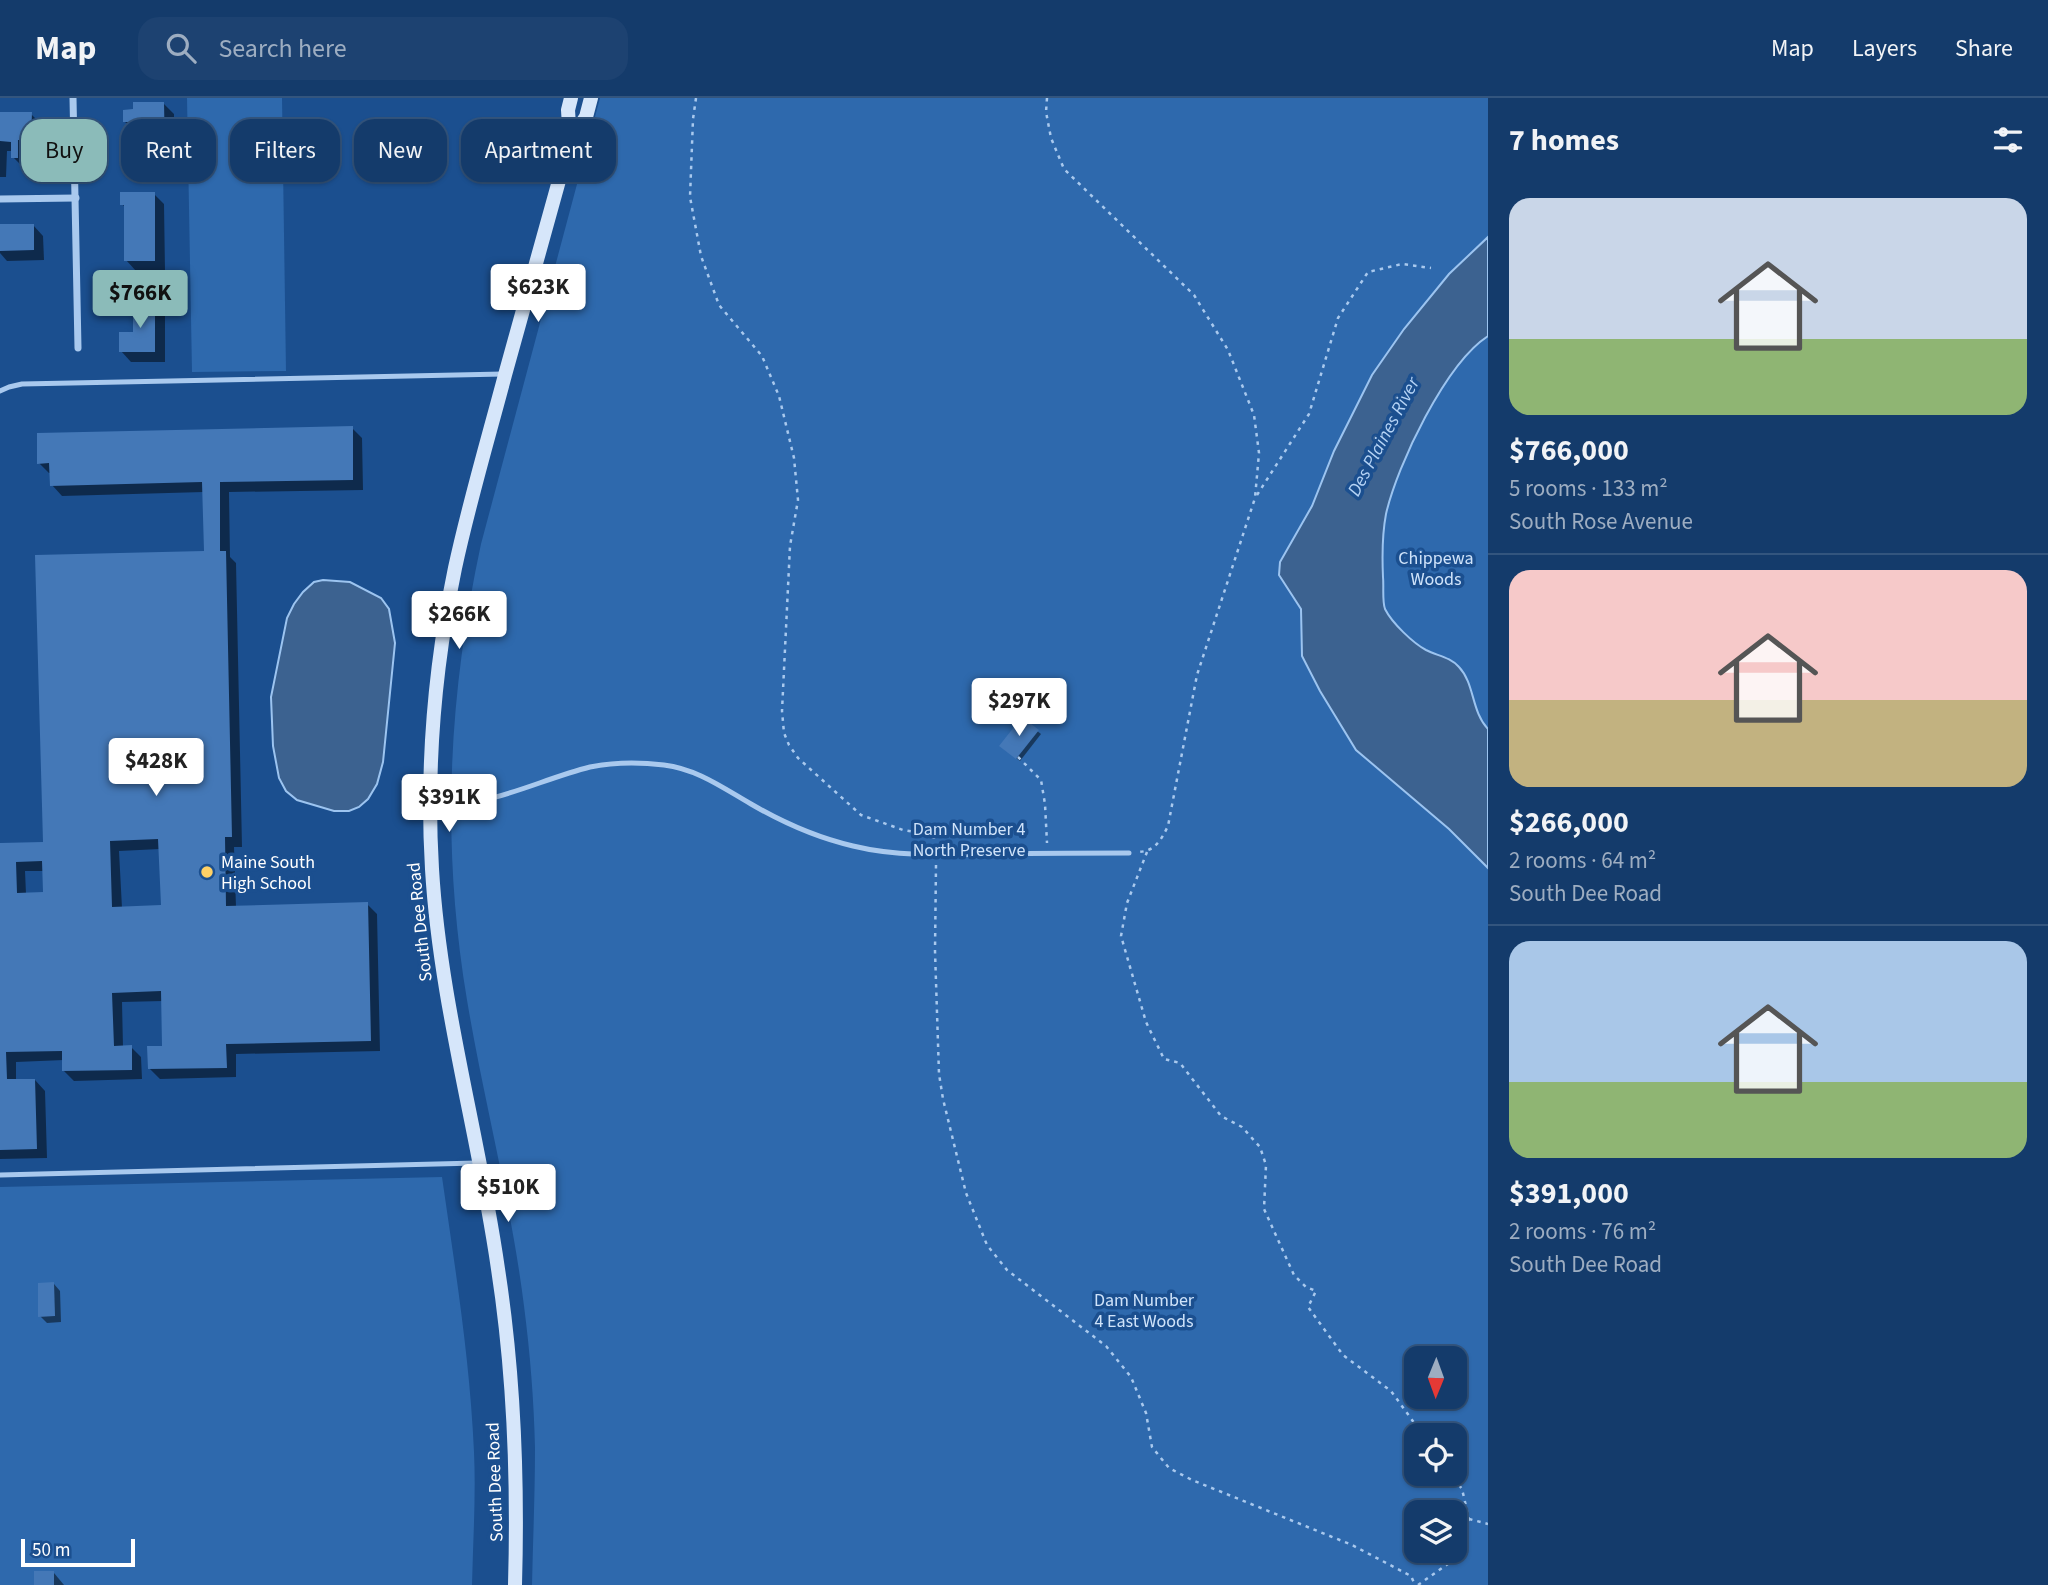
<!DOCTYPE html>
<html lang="en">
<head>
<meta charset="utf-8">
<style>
  :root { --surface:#143b6b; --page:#1d4271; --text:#f1f3f6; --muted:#9dadc1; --line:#33557e; --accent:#8bbbb9 }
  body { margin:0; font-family:"Source Sans 3",sans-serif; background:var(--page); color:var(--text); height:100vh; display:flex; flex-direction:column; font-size:26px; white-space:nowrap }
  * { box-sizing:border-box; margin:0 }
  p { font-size:23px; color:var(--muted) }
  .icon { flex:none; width:38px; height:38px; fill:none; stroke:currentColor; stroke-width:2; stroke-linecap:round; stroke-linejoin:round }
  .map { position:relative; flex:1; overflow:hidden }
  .sheet { display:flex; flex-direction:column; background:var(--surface); width:560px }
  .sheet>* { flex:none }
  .hud { position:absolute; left:21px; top:21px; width:665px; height:63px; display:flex; gap:14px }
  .needle { width:46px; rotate:181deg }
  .fabs { position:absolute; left:1404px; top:1248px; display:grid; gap:14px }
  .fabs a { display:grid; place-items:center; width:63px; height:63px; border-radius:14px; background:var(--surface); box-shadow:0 2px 5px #0004,0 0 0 2px var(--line); font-size:35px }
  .scale { position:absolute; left:21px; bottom:18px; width:114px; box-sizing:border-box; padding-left:7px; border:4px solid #fff; border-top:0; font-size:19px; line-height:24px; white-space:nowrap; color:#fff; -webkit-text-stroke:5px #1b4f8f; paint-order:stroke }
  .price { position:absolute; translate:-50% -60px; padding:0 16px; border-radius:7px; background:#fff; color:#222; font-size:23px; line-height:46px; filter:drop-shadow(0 2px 4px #0008) }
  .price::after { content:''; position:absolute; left:50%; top:42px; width:21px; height:16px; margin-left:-10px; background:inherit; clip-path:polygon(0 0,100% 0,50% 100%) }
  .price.active { background:var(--accent); color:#111 }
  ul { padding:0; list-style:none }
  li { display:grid; align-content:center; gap:14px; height:371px; padding:0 21px }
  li+li { border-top:2px solid var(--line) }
  li span { display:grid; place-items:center; height:217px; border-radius:21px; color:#555 }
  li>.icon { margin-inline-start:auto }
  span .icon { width:126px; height:126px; fill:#fffc; stroke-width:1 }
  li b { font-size:30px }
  h2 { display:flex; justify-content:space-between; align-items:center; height:84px; padding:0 21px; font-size:30px }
  .tag { padding:0 24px; border-radius:21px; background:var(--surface); box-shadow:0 2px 5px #0004,0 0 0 2px var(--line); font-size:24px; line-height:63px }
  .tag.active { background:var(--accent); color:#111 }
  header { display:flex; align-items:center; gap:42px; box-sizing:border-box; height:98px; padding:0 35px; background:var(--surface); border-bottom:2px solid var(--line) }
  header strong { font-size:33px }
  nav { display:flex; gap:38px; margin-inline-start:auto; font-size:24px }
  .search { width:490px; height:63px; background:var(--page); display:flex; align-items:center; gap:18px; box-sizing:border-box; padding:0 24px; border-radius:21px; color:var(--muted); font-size:26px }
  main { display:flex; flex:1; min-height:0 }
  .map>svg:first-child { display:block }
</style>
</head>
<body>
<header>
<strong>Map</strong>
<div class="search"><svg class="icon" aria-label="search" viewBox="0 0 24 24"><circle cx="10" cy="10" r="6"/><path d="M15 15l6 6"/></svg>Search here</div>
<nav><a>Map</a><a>Layers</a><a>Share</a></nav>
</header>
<main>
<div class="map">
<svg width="1488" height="1487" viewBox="0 0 1488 1487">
  <rect width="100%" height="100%" fill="#1b4f8f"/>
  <g fill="#2e69ad" fill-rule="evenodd">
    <path d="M187,0H282L286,273L192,274Z"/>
    <path d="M600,0H1488V1487H532C533,1441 535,1395 535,1350C534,1303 530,1254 524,1208C511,1104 484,1004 467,902C441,746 448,600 481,446ZM1416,1260H1454V1298H1416ZM1416,1337H1454V1376H1416ZM1416,1414H1454V1452H1416Z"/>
    <path d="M442,1079C455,1170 470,1261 474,1354C476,1398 473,1443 472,1487H0V1089Z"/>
  </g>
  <g fill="#3c6290" stroke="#9cc4f0" stroke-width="2">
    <path d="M1488,139V238C1446,265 1397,367 1386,416C1382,437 1382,457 1383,479C1384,488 1382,503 1385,511C1392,525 1413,545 1426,552C1438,558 1450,559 1459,569C1475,586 1471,613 1488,631V770L1449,731L1356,652L1320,593L1302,558L1301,511L1279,477L1280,464L1312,408L1334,353L1372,277L1404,231L1449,176Z"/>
    <path d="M323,482L350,484L381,500L389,511L395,545L383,664L377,686L368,701L359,709L349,713H334L297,702L286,693L279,680L273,648L271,599L287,520L294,506L303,494L314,484Z"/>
  </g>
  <g fill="#0007" fill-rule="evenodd">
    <path d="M164,6L174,16V67H151V77H133L123,66L131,46V29L125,24Z"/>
    <path d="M0,15L31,16L41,26V52H28L27,69H23L13,59V53H7L6,79H0Z"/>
    <path d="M154,96L164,106L165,173H136L126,162V110L122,106Z"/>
    <path d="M33,127L43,138L44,162L7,163L0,155V128Z"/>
    <path d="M154,205L165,215V264H131L121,253Z"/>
    <path d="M352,330L362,340L363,392L229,394L230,459L236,465L242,749H234L236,809L367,806L377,816L380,953L236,956V979L160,981L149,970L164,949L163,903L122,904L123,949H131L141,959L142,981L74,983L64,973V962L16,964V983L35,982L45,993L47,1060L0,1061V746L44,745L205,455L204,394L62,398L52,387L51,375H49L39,365ZM160,751L162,809L122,810L119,753ZM25,773H44V795L26,796Z"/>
    <path d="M1022,621L1041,636L1020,663L1004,651Z"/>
    <path d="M54,1186L60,1193L61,1224L47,1225L40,1218Z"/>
    <path d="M54,1475L64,1487H36Z"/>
  </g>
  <g fill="#4478b7" fill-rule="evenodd">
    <path d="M133,4H164L165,57H142V67H121V44H129V24H123V12L133,11Z"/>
    <path d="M0,14H32L31,42H18V60H11V44L0,43Z"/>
    <path d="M120,94H155V163H124V107H120Z"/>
    <path d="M0,126H34V152L0,153Z"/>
    <path d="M133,203H155V254H119V234H133Z"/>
    <path d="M353,328V382L220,384V453H226L232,739H225L226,808L368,804L371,943L226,946L227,970L148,971L147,948H162L161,893L112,895L114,948L132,947V972L62,973V953L6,954L7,981H35L37,1051L0,1052V745L43,744L35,457L204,453L202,384L50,388L49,365L37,366V335ZM158,741L161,807L112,809L110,743ZM42,763L43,794L17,795L16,764Z"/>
    <path d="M1022,619L1039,632L1016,661L999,648Z"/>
    <path d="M54,1184L55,1218L38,1219V1185Z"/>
    <rect x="34" y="1473" width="20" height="14"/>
  </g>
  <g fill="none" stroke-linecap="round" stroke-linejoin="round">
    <g stroke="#a9c9ee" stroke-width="2.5" stroke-dasharray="3.5 5" stroke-linecap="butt">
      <path d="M696,0L693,21L690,99L701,158L719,207L762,258L779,298L794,360L798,402L790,448L782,613L784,635L789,647L798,660L861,717L903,732L927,736L934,740V746"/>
      <path d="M1047,0L1046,14L1051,40L1064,71L1194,197L1228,252L1254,317L1259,355L1255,400L1197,577L1168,728C1161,742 1155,754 1137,754"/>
      <path d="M1257,397L1309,316L1338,220L1368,174L1402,166L1431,170"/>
      <path d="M1018,659L1041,682L1045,706L1047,745"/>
      <path d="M1147,754L1127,805L1121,838L1146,924L1164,961L1180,965L1221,1018L1242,1029L1260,1049L1266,1067L1264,1111L1294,1177L1306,1189L1316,1193L1308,1209L1343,1257L1391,1293L1423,1337"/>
      <path d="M936,767L935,853L939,976L943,1001L966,1095L987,1147L1007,1172L1106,1248L1131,1279L1146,1315L1152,1349L1169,1370L1192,1382L1352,1447L1411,1478L1415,1487"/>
      <path d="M1469,1421L1488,1426"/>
      <path d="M1418,1487L1452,1463L1469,1421L1462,1391L1451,1376"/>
    </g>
    <g stroke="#a9c9ee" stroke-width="5">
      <path d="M481,45L567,43"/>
      <path d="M0,293L9,289L22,286L503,276"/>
      <path d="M431,704C448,704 467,706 484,702C520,694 554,678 590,669C614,664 640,664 664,667C697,671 723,690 751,706C782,724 818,740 853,748C898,759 946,757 991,756C1037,755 1083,755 1129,755"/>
      <path d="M0,1077L477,1065"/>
    </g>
    <g stroke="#a9c9ee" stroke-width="7">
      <path d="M73,0L78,250"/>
      <path d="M0,101L76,100"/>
    </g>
    <g stroke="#d6e6fa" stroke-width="14">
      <path d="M570,43L568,12L571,0"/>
      <path d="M515,1487C518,1382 514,1275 498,1171C479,1037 440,906 432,771C426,671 435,567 455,470C469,405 488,341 505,277C527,199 549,121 570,43L586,19L591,0"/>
    </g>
  </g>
  <circle fill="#ffd166" stroke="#1b4f8f" stroke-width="2.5" cx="207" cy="774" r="7"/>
  <g text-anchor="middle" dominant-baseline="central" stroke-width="7" stroke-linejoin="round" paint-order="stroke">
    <g font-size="18" fill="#cfe3fa" stroke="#1b4f8f">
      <text x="1436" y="460">Chippewa<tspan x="1436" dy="21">Woods</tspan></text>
      <text x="969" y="731">Dam Number 4<tspan x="969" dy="21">North Preserve</tspan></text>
      <text x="1144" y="1202">Dam Number<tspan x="1144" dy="21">4 East Woods</tspan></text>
    </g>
    <g font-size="18" fill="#fff" stroke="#1b4f8f" text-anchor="start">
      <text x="221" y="764">Maine South<tspan x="221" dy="21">High School</tspan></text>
    </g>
    <g font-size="18" fill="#fff" stroke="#1b4f8f">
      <text transform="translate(420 824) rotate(-96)">South Dee Road</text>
      <text transform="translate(495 1384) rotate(-92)">South Dee Road</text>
    </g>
    <g font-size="19" font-style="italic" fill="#b5d3f5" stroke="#1b4f8f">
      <text transform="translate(1384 339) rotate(-62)">Des Plaines River</text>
    </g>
  </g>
</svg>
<div class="fabs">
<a><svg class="needle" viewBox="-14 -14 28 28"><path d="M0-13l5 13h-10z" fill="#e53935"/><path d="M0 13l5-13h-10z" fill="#9dadc1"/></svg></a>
<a><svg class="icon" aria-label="locate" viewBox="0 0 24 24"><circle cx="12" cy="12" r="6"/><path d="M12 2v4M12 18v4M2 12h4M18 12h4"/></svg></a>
<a><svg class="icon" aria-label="layers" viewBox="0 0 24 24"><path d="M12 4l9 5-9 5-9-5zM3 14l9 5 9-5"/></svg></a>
</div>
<div class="scale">50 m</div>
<b class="price" style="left:538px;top:226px">$623K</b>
<b class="price active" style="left:140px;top:232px">$766K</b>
<b class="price" style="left:459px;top:553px">$266K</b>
<b class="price" style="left:1019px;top:640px">$297K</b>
<b class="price" style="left:156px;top:700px">$428K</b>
<b class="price" style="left:449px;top:736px">$391K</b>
<b class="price" style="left:508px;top:1126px">$510K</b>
<div class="hud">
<a class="tag active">Buy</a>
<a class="tag">Rent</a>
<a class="tag">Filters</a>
<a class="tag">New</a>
<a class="tag">Apartment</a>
</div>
</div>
<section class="sheet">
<h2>7 homes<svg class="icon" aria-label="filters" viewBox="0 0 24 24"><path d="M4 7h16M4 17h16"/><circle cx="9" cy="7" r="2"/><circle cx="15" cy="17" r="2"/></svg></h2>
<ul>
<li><span style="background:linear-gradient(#c9d6e8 65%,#8fb573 0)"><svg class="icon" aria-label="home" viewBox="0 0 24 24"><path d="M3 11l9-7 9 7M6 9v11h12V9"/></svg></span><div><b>$766,000</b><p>5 rooms · 133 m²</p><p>South Rose Avenue</p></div></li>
<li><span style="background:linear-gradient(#f6c9c9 60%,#c2b280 0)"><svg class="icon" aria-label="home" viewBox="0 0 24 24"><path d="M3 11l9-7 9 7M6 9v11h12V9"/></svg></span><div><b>$266,000</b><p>2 rooms · 64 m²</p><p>South Dee Road</p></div></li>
<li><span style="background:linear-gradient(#a9c7e8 65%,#8fb573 0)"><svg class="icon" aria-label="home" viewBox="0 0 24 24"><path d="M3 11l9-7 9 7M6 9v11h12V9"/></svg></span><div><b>$391,000</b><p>2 rooms · 76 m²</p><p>South Dee Road</p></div></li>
</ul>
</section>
</main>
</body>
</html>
